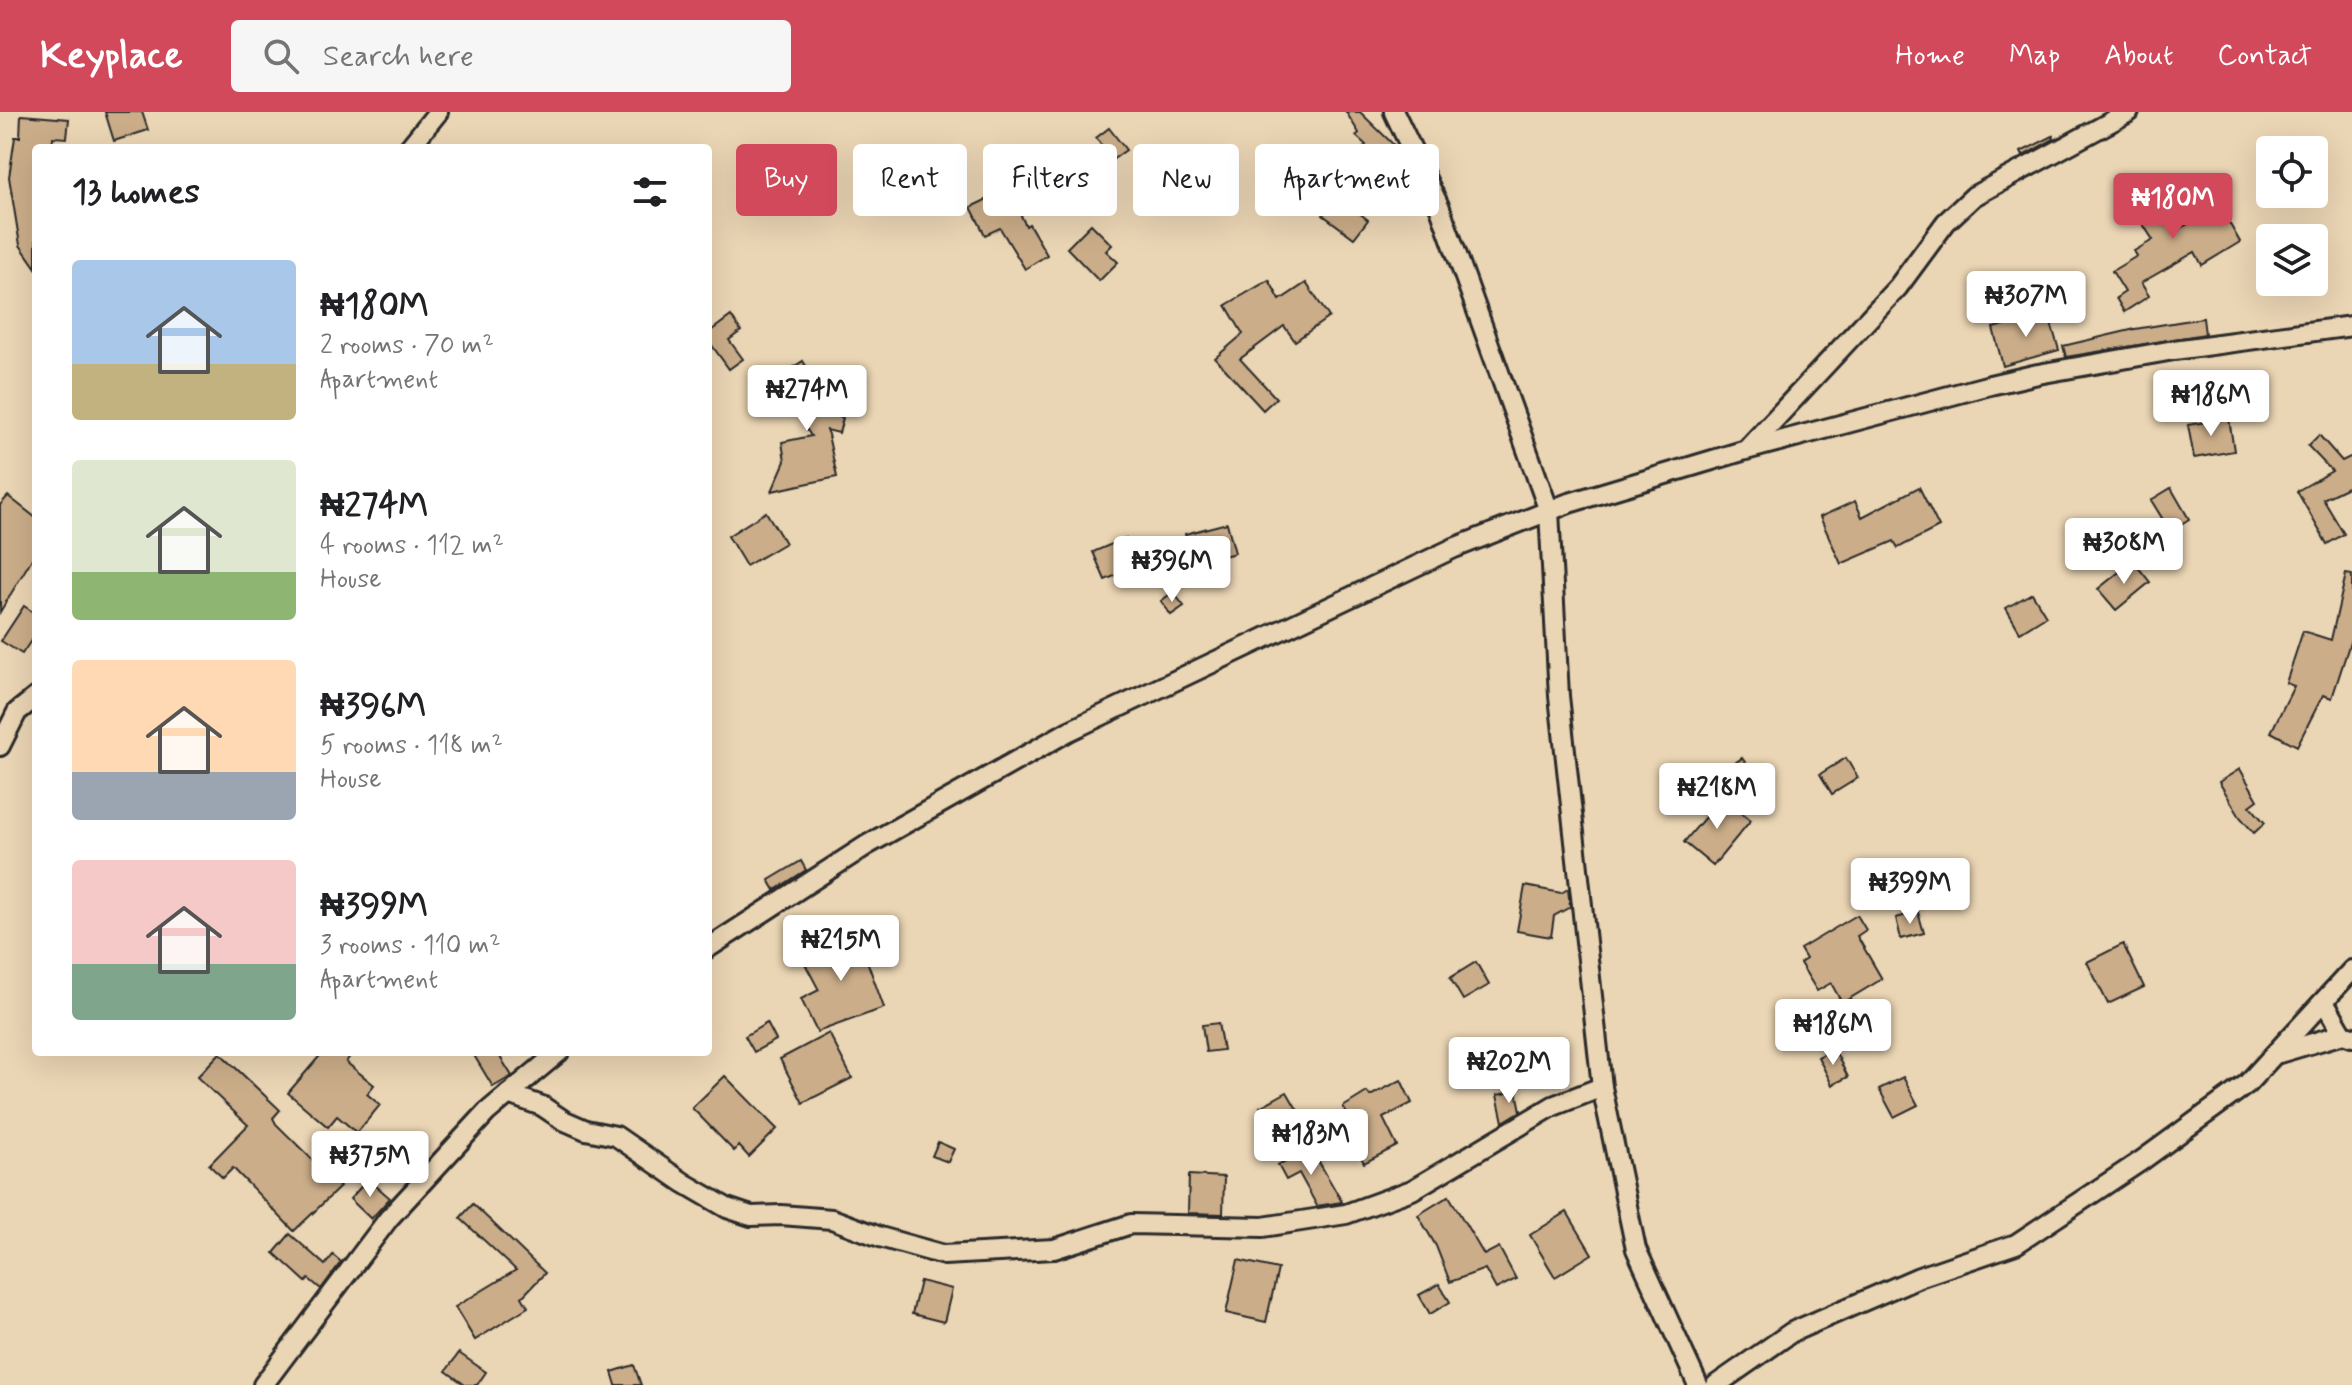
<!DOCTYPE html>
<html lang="en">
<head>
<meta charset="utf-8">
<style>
  :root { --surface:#fff; --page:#f6f6f6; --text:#202124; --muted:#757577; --accent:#d1495b }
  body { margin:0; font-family:Mynerve,sans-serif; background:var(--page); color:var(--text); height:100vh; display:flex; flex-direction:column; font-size:30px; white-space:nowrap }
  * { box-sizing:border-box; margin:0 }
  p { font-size:26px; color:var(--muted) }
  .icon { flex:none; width:44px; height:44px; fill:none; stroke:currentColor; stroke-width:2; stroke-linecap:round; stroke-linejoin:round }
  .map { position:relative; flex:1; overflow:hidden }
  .side { position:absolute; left:32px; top:32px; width:680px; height:912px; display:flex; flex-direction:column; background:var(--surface); border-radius:8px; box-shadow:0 8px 32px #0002 }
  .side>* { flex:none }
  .top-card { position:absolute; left:736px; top:32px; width:760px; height:72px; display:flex; gap:16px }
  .controls { position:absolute; left:2256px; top:24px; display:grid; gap:16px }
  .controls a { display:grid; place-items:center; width:72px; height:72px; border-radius:8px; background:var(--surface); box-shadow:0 8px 32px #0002; font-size:40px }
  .price { position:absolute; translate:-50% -68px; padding:0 18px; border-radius:8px; background:#fff; color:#222; font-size:26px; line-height:52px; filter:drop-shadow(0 2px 4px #0008) }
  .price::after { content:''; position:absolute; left:50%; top:48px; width:24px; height:18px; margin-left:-12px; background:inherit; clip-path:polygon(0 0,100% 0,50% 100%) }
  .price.selected { background:var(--accent); color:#fff }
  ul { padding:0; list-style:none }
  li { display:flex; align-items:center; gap:24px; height:200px; padding:0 40px }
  li span { display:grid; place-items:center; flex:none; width:224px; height:160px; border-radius:8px; color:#555 }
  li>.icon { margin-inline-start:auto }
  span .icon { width:96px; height:96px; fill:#fffc; stroke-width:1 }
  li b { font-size:34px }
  h2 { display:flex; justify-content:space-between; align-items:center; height:96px; padding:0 40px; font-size:34px }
  .chip { padding:0 28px; border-radius:8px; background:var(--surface); box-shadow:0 8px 32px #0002; font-size:28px; line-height:72px }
  .chip.selected { background:var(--accent); color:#fff }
  header { display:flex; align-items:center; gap:48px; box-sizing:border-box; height:112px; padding:0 40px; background:var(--accent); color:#fff }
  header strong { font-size:38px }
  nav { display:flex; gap:44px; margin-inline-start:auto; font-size:28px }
  .search { width:560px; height:72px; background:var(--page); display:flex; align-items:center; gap:20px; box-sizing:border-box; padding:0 28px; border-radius:8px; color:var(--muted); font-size:30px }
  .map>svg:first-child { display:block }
</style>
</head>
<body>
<header>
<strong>Keyplace</strong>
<div class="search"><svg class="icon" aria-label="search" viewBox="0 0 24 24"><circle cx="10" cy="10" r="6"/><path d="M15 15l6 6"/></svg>Search here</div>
<nav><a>Home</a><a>Map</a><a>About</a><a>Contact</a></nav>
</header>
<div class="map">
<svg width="2352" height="1273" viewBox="0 0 2352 1273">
  <rect width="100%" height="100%" fill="#ead5b4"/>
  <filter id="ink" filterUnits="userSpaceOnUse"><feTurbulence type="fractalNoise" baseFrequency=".0125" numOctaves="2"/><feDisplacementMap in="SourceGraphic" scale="16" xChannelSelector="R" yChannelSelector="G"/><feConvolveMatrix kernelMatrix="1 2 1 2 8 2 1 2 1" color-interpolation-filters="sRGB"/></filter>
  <g filter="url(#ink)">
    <g fill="#cbad89" stroke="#2b2b2b" stroke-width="2">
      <path d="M105,0H142L148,18L114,29Z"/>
      <path d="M1346,0H1360L1399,38L1422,86L1410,91L1396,61L1358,100L1368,108L1354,126L1323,103L1343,76L1333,67L1366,33L1356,24L1359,21Z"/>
      <path d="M21,3L69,7L67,26L53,25L52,36H36V156L20,133L9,65L15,25H20Z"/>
      <path d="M1109,16L1126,38L1112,48L1096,26Z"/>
      <path d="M2053,24L2054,27L2023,44L2021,40Z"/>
      <path d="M2210,70L2222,94L2220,95L2240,130L2202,153L2195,140L2141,171L2149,184L2124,200L2116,186L2125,180L2112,159L2137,144L2134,139L2153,128L2127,87L2148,74L2176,119L2203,103L2192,79Z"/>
      <path d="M1008,77L1026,114L1029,112L1047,143L1025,157L1000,116L985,123L971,95Z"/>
      <path d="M1091,112L1112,133L1106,139L1118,150L1099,169L1067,136Z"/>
      <path d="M1269,168L1280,188L1306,171L1329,205L1295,229L1284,214L1240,247L1276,286L1263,298L1215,246L1243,222L1226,193Z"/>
      <path d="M2048,201L2059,238L2003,254L1993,216Z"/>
      <path d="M731,204L741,219L729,228L743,247L729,257L708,228V221Z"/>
      <path d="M2203,206L2205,222L2066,245L2063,234L2135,217Z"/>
      <path d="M803,249L825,284L806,295L843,306L839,321L827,318L837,365L772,379L785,349L782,330L811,324L775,267Z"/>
      <path d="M2229,306L2234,339L2194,346L2188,313Z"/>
      <path d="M2319,323L2342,349L2352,344V373L2323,387L2344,422L2327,432L2297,379L2332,359L2308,334Z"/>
      <path d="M1919,375L1939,415L1898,436L1894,429L1841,452L1820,405L1855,389L1862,405Z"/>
      <path d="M2171,376L2189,407L2170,419L2151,388Z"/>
      <path d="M8,384L36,406V440L0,500V393Z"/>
      <path d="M766,400L785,431L746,454L728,424Z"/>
      <path d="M1227,411L1235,441L1193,452L1185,422Z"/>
      <path d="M1126,426L1133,445L1118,451L1122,461L1105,468L1093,440Z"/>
      <path d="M2133,449L2150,470L2116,498L2098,477Z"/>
      <path d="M2346,462L2352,463V524L2332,586L2323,583L2297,634L2271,620L2294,574L2286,571L2303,519L2331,528Z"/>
      <path d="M1173,480L1184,494L1171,503L1161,489Z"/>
      <path d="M2032,481L2046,504L2020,520L2006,496Z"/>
      <path d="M24,494L36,502V521L22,542L1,529Z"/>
      <path d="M1742,646L1751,658L1730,673L1721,661Z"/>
      <path d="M1846,646L1858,666L1832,682L1820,662Z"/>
      <path d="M2240,657L2258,688L2250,694L2265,711L2254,721L2240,705L2219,670Z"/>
      <path d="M1722,685L1751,708L1713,754L1684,730Z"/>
      <path d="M801,749L806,758L775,778L769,768Z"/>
      <path d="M1525,774L1561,781L1568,777L1570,795L1554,804L1551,825L1517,819Z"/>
      <path d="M1918,800L1924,821L1901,827L1896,806Z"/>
      <path d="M1857,803L1866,818L1857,824L1882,867L1842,891L1831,871L1817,879L1800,851L1806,847L1800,837Z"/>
      <path d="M856,818L870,844L866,846L884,896L817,920L801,887L819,878L802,846Z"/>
      <path d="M2123,832L2144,875L2108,892L2087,850Z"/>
      <path d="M1476,850L1489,873L1463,888L1450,866Z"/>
      <path d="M767,911L776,928L754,940L745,924Z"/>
      <path d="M1218,911L1223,938L1206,940L1202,913Z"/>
      <path d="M829,921L852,966L803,991L780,947Z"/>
      <path d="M1834,937L1848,965L1832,973L1818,945Z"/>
      <path d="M323,940H353L346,950L374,973L367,982L380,993L357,1021L337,1004L328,1015L288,981Z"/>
      <path d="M472,940H497L512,964L493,975Z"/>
      <path d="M220,941L280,998L273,1006L276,1012L340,1075L294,1119L233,1056L223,1066L209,1053L248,1013L197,965Z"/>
      <path d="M725,964L777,1017L749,1045L739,1034L734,1039L692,996Z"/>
      <path d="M1903,965L1918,993L1894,1005L1879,977Z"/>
      <path d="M1401,968L1412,991L1383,1006L1397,1034L1364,1051L1342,1007L1349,1005L1343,995L1367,980L1370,984Z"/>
      <path d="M1517,979L1521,999L1503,1010L1497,983Z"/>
      <path d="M1287,980L1301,1004L1274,1019L1260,995Z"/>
      <path d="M938,1030L954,1037L948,1050L932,1044Z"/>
      <path d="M1311,1035L1315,1043L1342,1090L1317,1094L1299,1061L1286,1068L1278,1053Z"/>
      <path d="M1189,1063L1224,1065L1223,1102L1188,1101Z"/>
      <path d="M368,1067L390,1086L371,1107L350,1087Z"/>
      <path d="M1449,1084L1484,1143L1499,1135L1516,1167L1496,1177L1485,1157L1450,1170L1436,1134L1418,1103Z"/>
      <path d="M473,1092L545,1161L522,1185L528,1195L475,1228L455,1195L516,1158L460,1106Z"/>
      <path d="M1567,1100L1592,1142L1555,1165L1530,1123Z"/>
      <path d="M290,1122L325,1153L333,1143L341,1150L321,1177L309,1167L306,1170L274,1141Z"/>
      <path d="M1238,1148L1278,1157L1266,1210L1226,1201Z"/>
      <path d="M920,1169L952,1177L944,1210L912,1202Z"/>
      <path d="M1439,1172L1450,1190L1430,1202L1419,1183Z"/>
      <path d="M459,1241L486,1260L477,1273H465L446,1259Z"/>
      <path d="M634,1253L641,1273H616L612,1260Z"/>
    </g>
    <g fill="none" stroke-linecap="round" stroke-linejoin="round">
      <defs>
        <g id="minor">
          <path d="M1394,0L1440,96L1549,399L1559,584L1602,975L1636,1137L1698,1273"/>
          <path d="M409,36L438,0"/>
          <path d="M1748,336L1898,175L1946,110L1974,84L2129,0"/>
          <path d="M0,634L17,600L36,585"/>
          <path d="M708,836L867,733L1069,619L1454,436L1569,391L1746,338L1990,273L2038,262L2174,238L2352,214"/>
          <path d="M2324,889L2343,922"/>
          <path d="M2279,941L2343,922L2352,925"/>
          <path d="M508,982L542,994L563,1008L586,1018L616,1024L684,1071L727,1096L751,1104L781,1103L832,1107L880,1125L944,1143L1054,1137L1131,1112L1263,1115L1346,1102L1412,1078L1553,994L1602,975"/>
          <path d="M263,1273L389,1106L487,1000L559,940"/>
          <path d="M1716,1273L1792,1220L1919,1165L2016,1132L2141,1049L2247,972L2352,858"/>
        </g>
      </defs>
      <use href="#minor" stroke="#2b2b2b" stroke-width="24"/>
      <use href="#minor" stroke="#ead5b4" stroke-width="18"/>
    </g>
  </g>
</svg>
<div class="controls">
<a><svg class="icon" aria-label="locate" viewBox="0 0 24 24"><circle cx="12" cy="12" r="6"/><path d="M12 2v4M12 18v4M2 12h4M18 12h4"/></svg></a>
<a><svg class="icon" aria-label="layers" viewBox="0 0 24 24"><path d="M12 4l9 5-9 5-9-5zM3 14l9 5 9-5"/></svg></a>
</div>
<b class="price selected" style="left:2173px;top:129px">₦180M</b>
<b class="price" style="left:2026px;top:227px">₦307M</b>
<b class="price" style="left:807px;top:321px">₦274M</b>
<b class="price" style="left:2211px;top:326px">₦186M</b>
<b class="price" style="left:2124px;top:474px">₦308M</b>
<b class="price" style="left:1172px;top:492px">₦396M</b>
<b class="price" style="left:1717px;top:719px">₦218M</b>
<b class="price" style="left:1910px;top:814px">₦399M</b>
<b class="price" style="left:841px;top:871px">₦215M</b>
<b class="price" style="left:1833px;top:955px">₦186M</b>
<b class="price" style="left:1509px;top:993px">₦202M</b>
<b class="price" style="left:1311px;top:1065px">₦183M</b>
<b class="price" style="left:370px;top:1087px">₦375M</b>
<div class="top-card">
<a class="chip selected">Buy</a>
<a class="chip">Rent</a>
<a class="chip">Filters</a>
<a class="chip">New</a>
<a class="chip">Apartment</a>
</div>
<section class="side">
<h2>13 homes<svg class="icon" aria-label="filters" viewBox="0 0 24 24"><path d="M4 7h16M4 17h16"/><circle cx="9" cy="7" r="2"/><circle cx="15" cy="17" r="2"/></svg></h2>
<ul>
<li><span style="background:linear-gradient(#a9c7e8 65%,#c2b280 0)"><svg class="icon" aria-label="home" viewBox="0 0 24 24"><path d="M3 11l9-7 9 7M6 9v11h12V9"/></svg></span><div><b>₦180M</b><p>2 rooms · 70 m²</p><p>Apartment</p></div></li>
<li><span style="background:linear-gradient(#dfe7d0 70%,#8fb573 0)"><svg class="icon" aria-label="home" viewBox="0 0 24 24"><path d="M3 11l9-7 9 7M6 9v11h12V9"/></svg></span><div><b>₦274M</b><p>4 rooms · 112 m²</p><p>House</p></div></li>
<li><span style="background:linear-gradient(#ffd9b3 70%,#9aa5b1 0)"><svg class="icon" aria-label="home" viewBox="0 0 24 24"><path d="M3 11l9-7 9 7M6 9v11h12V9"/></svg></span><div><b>₦396M</b><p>5 rooms · 118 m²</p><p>House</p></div></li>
<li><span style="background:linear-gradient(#f6c9c9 65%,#7fa58c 0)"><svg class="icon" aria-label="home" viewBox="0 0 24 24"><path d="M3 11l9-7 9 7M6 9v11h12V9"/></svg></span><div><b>₦399M</b><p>3 rooms · 110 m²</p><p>Apartment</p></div></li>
</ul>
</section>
</div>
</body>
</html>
